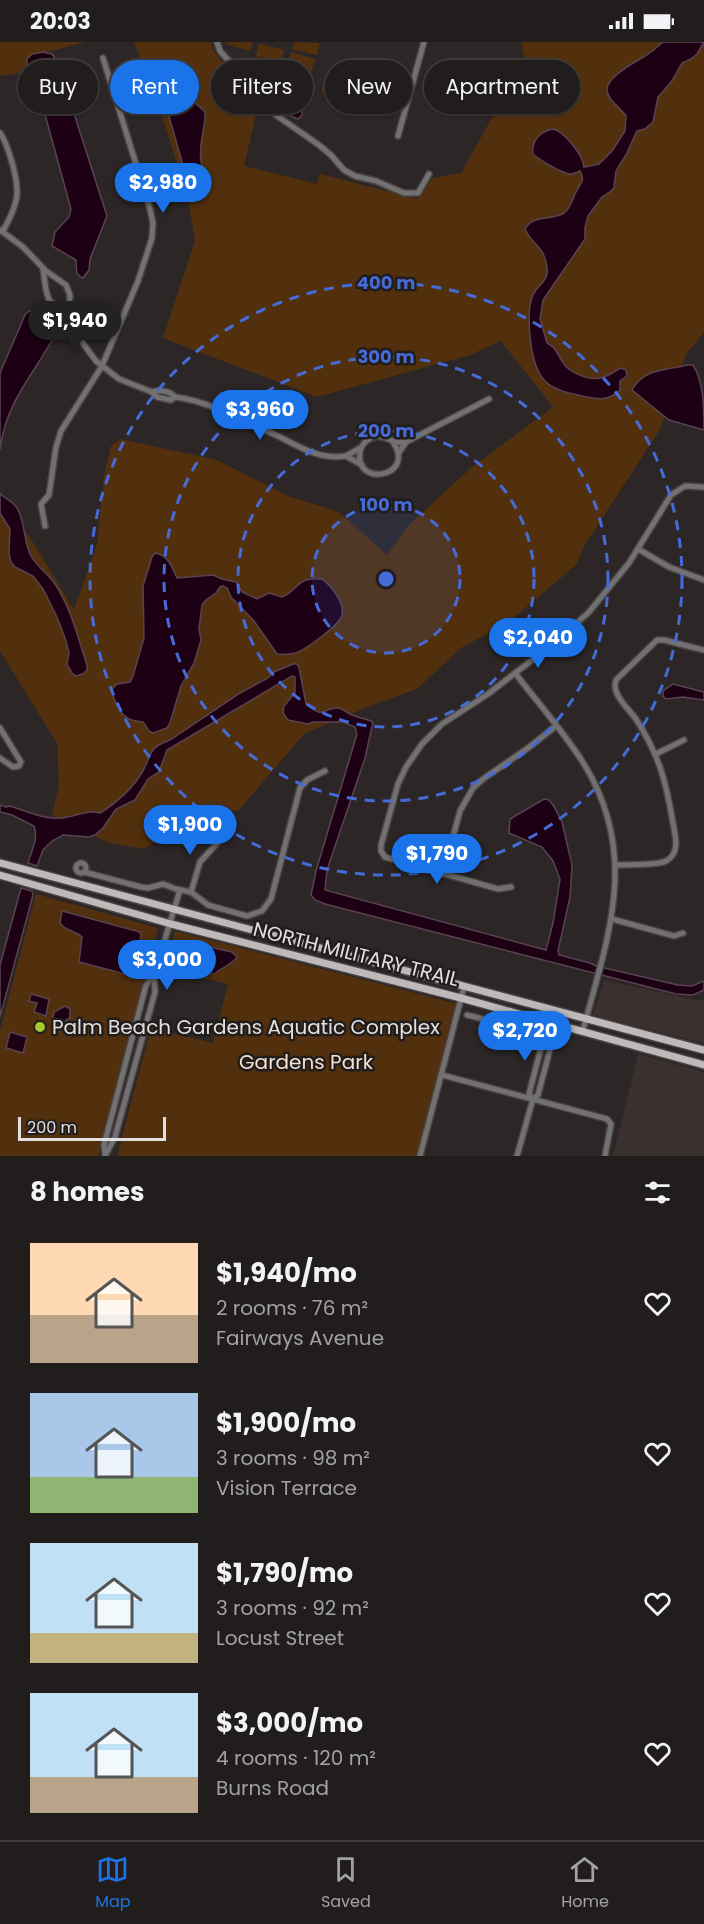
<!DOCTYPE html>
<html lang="en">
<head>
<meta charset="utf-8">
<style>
  :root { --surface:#211d1c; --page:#2d2a29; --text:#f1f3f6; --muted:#a2a2a3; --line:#3e3b3b; --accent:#1a73e8 }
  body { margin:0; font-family:Poppins,sans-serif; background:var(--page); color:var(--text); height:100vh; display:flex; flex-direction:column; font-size:22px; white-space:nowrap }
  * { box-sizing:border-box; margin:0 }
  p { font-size:20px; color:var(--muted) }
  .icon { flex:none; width:33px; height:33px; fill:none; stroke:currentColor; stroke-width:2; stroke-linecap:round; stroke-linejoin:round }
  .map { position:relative; height:1114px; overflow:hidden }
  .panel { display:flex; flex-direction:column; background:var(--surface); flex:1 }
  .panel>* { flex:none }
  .banner { position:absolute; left:18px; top:18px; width:669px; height:54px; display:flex; gap:12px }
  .scale { position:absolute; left:18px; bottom:15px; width:148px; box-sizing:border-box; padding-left:6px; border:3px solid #e3dfdf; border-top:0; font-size:16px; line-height:21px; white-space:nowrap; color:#e3dfdf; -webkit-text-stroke:4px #221d1d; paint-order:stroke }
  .price { position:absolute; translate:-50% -51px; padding:0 14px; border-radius:21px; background:var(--accent); color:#fff; font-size:20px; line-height:39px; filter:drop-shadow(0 2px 3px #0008) }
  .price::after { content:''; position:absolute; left:50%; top:36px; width:18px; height:14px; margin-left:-9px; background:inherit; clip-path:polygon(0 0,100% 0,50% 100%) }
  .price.current { background:#222; color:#fff }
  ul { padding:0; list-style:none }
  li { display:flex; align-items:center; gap:18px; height:150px; padding:0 30px }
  li span { display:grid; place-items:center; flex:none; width:168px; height:120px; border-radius:0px; color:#555 }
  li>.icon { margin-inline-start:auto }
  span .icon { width:72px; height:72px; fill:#fffc; stroke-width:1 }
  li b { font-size:26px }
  h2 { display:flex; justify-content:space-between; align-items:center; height:72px; padding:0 30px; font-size:26px }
  .pill { padding:0 21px; border-radius:27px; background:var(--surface); box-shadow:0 2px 4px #0004,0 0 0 2px var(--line); font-size:21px; line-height:54px }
  .pill.current { background:var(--accent); color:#fff }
  .status { display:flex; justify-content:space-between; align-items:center; height:42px; padding:0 30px; background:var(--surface); direction:ltr }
  .status svg { height:16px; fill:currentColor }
  .tab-bar { display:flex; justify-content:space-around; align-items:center; height:84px; border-top:2px solid var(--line); background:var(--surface); font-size:16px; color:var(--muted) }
  .tab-bar a { display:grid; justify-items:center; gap:3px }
  .tab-bar .current { color:var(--accent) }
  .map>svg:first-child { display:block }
</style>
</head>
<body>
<div class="status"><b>20:03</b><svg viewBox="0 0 49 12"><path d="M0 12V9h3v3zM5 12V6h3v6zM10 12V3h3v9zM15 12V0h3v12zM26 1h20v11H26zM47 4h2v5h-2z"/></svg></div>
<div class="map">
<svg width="704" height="1114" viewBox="0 0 704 1114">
  <rect width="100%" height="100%" fill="#2c2726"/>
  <g fill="#3b3030">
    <path d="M604,938L699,959L704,956V1001L593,973Z"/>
    <path d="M638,1012L704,1030V1114H613Z"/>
  </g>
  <g fill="#52300e">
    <path d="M0,0H86L32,14L21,31L0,34Z"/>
    <path d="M134,0H211L213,8L258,64L244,124L317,142L320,132L418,157L432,136L461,131L525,17L521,0H704V290L686,312L659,389L584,504L576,523L510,579L461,606L417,647L370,664L304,692L239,768L193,774L144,807L109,801L52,773L59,744L57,701L0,609V457L31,497L74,568L97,502L104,434L111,404L120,397L217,418L288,454L339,470L387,513L409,483L471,426L553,365L501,299L470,313L317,355L163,296L195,199L188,156L162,74Z"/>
    <path d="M227,0H253L250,9L226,2Z"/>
    <path d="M294,0L320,1L317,13L292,7Z"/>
    <path d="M259,1L284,8L280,21L256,14Z"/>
    <path d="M291,10L315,17L308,42L284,36Z"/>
    <path d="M256,15L280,22L277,34L252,27Z"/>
    <path d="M325,38L349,45L346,57L321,50Z"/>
    <path d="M36,852L158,886L98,1114H0V989Z"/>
    <path d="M175,889L457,962L417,1114H117L151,986L213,1001L228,942L165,927Z"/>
  </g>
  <g fill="#1e0015" stroke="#594352" stroke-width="1.5">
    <path d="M663,0H704L697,12L691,17L682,21L672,39L658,55L653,80L645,87L637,89L626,113L616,129L614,146L611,149L602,155L588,174L585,185V197L543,258L540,277L547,301C556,305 557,312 562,319C568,331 591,340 604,335C610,333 615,329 621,326L626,328L627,334L620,339V348C608,360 597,357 582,354C569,351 553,348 544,338C530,323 525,271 533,253C538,242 549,239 547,226C545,204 531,202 525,187C533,172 551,179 564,171C571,166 572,158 576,150C580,142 586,138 580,129C576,131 574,132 570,132C562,131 539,118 533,112C531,98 541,89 554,87C565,91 583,113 584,125L599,122L612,109L625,89L626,74C620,65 608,59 607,48C606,34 638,19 648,12C653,9 658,4 663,0Z"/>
    <path d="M43,10L52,12L57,19L107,174L90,217L89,228L83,236C74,233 77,225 76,218L52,204L55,190L69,175L71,167L43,65L27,28V17L32,12Z"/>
    <path d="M270,42L297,52L299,55L296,63L302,69V73L298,77C284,73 271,57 267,43Z"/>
    <path d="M178,56C190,54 197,62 205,70C206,86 198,102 201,119C202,128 206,133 203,143L196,147L192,146L187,137L168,71L169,64Z"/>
    <path d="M29,269C42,271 48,279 56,288L55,293C33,334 6,359 0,408V331L25,273Z"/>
    <path d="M688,323H693C704,340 704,367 704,388L669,378L632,348C643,326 668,328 688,323Z"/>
    <path d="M0,451C5,457 13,459 17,466C26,481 23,499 31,514C37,525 48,531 55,542C71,566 78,596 87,623V628L83,632L76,634L72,631L67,622L69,611L66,599L57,575L43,547L33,534L15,525L11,520L9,511L10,487L0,471Z"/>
    <path d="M155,511C168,513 172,525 177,536L213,533L222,537L236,540L242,550L257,557L269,551L282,555C302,546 294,535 322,537C331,544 345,560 342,573C340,583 306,607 296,611C291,612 283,613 277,612L254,579L231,555L227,546L223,544L220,545L216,551L206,558L202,563L199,586L201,598L194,621L181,644L170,681L167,686L153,691L149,689L143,680C139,679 133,679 129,677C119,672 113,657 112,647L117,642L130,640L133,634L144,596L143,544L152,515Z"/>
    <path d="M293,622H297L299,625L306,662C325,678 321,666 337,666C341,665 345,670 350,672C357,676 365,676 373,680L365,716L327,828L325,848L546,908L553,881L560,837L553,819L542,805L509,791L510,777L544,757L549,758L553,763L562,780L572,823L570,855L558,909L559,913L590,921L596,924L678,943L692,944L704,939V948L693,953L676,952L325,862L315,858L311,853L316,829L357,692L355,685L343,680H313L308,682L288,678L283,671L284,664L295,651V635L292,634L167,708L159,730L148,737L135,758L116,767L103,786L95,793L89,795L63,793L52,799L43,808L37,824L28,821C31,810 39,796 34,784L12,773L0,770V763L6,765L10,764C26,769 45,778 62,776C74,775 89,767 100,771C116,761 131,748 141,732C153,714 145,707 170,698L240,651L268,636L274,630Z"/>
    <path d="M673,642L704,650V658L683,655L666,657L663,654V649Z"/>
    <path d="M21,846L32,849L33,853L0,975V923Z"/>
    <path d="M62,869L140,890L141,894L132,929L125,932L79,920L82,895C75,888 66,890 60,881Z"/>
    <path d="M188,900L232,910L237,915C233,922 221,926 214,932L181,924L178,918L183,901Z"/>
    <path d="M31,952L49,957L46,974L34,970L37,961L29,959Z"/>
    <path d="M65,964L70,967V976L62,981L56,979L53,975L54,970Z"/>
    <path d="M10,990L27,995L23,1011L6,1006Z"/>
  </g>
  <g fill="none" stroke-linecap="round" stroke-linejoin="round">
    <defs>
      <g id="minor">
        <path d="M217,0L220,9L229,19L243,30L273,71L319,103L331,113L344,128L355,134L376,139L404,151H418L429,132"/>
        <path d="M0,91C6,99 8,108 11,117C21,150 19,160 3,189"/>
        <path d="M398,94L424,0"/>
        <path d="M0,188L23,205L46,229L66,243L70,253L69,271L82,300L96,319L119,337L152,350L157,355L171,358L175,355C210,359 248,381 280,395C301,406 321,418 346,414"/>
        <path d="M43,227L46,248L49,258L70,276"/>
        <path d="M152,350C159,348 169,348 175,355"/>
        <path d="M393,400C417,435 354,446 360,410C361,404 365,399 371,396C385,390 390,403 406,400L398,412"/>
        <path d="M406,400L489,357"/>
        <path d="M360,406L346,414L362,423"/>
        <path d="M45,484L41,462L49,453L56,405L61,389L102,324L138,239L152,196L153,181L150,167L103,16"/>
        <path d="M638,507L669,525L704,538"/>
        <path d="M515,631C538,661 564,690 584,722C640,813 608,895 583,988"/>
        <path d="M0,686L21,720L19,724L13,725L0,716"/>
        <path d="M656,712L684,698"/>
        <circle cx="81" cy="826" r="5"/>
        <path d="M616,823C629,822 656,824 666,819C681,811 675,793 673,781C666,739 659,713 636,677C628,666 611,652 616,638L657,598H664L704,608"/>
        <path d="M84,830L141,845L148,846L163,842L176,847L191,850"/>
        <path d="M443,832L460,769L473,746L483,737L528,706L556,684"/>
        <path d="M511,845L498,847L385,815L381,809V803L398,742L406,725L422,702L442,682L488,652L558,598L589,570L629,521L671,453L685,444L704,445"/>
        <path d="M191,850L208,863L247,874L262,869L271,857L300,746L307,738L325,729"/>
        <path d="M191,850L200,820L221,797"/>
        <path d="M612,877L674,894L683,891"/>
        <path d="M467,973L545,993"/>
        <path d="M442,1033L607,1077L611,1082L605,1114"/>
        <path d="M533,1057L529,1052L548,979"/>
        <path d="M105,1112L104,1103L146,943L154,933"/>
        <path d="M105,1114L115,1095L155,950L154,933L180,848"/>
        <path d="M420,1114L464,945"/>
        <path d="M517,1114L533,1057L538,1053L557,981"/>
      </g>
      <g id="major">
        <path d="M0,821L704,1008"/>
        <path d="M0,833L171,882L461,956L704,1023"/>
      </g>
    </defs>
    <use href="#minor" stroke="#494444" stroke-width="8"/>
    <use href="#major" stroke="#494444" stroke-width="10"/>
    <use href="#minor" stroke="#737071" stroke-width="5"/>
    <use href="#major" stroke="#bfb9ba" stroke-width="7"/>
  </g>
  <circle cx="386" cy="537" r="74" fill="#456bd9" fill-opacity=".12"/>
  <g fill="none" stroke="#456bd9" stroke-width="3" stroke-dasharray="10 8">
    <circle cx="386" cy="537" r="74"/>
    <circle cx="386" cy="537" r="148"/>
    <circle cx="386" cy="537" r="222"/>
    <circle cx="386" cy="537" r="296"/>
  </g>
  <circle fill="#a4c825" stroke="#221d1d" stroke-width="2" cx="40" cy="985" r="6"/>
  <g text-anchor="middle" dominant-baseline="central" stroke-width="5" stroke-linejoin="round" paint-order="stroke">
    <g font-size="20" fill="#e3dfdf" stroke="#221d1d">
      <text transform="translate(356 912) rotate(14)">NORTH MILITARY TRAIL</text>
    </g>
    <g font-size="20" fill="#e3dfdf" stroke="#221d1d" text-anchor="start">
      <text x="52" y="985">Palm Beach Gardens Aquatic Complex</text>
    </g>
    <g font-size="20" fill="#f3e0d1" stroke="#221d1d">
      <text x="306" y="1020">Gardens Park</text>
    </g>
  </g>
  <circle cx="386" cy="537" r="9" fill="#456bd9" stroke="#221d1d" stroke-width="3"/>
  <g font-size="18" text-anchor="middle" font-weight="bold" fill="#456bd9" stroke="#221d1d" stroke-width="5" stroke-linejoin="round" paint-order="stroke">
    <text x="386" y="247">400 m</text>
    <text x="386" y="321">300 m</text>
    <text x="386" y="395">200 m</text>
    <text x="386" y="469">100 m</text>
  </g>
</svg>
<div class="scale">200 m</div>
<b class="price" style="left:163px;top:172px">$2,980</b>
<b class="price current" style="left:75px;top:310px">$1,940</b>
<b class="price" style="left:260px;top:399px">$3,960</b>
<b class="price" style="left:538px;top:627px">$2,040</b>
<b class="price" style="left:190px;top:814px">$1,900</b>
<b class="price" style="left:437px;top:843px">$1,790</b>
<b class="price" style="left:167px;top:949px">$3,000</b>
<b class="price" style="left:525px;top:1020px">$2,720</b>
<div class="banner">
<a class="pill">Buy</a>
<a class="pill current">Rent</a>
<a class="pill">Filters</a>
<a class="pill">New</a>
<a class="pill">Apartment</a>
</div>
</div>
<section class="panel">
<h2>8 homes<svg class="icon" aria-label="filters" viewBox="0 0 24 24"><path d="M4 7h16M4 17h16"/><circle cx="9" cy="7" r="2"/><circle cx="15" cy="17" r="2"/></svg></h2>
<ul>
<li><span style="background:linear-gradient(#ffd9b3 60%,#b9a48a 0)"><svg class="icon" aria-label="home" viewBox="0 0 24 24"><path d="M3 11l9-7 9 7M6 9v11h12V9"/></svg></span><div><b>$1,940/mo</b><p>2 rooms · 76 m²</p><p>Fairways Avenue</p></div><svg class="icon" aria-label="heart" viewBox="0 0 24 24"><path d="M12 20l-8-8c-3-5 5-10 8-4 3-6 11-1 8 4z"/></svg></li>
<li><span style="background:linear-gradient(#a9c7e8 70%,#8fb573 0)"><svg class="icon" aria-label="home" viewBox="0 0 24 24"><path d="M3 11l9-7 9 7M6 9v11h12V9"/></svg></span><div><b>$1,900/mo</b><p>3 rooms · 98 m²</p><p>Vision Terrace</p></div><svg class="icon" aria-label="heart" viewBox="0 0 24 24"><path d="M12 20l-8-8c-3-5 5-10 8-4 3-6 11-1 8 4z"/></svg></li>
<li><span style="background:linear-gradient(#bfe0f5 75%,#c2b280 0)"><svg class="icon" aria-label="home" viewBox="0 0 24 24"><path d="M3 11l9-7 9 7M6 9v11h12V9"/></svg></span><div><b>$1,790/mo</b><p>3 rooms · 92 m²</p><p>Locust Street</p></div><svg class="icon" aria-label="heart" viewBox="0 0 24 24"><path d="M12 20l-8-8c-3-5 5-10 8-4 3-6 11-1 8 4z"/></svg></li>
<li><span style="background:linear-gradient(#bfe0f5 70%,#b9a48a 0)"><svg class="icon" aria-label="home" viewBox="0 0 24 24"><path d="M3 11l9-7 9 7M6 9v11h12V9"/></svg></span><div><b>$3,000/mo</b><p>4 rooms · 120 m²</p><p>Burns Road</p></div><svg class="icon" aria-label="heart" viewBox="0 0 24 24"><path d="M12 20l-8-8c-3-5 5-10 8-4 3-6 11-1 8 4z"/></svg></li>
</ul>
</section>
<nav class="tab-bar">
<a class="current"><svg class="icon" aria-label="map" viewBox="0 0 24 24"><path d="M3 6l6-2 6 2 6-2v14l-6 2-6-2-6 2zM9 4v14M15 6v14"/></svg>Map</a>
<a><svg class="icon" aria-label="saved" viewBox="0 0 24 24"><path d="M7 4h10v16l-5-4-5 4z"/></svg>Saved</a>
<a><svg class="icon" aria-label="home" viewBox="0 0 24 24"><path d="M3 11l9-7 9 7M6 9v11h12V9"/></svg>Home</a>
</nav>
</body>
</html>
